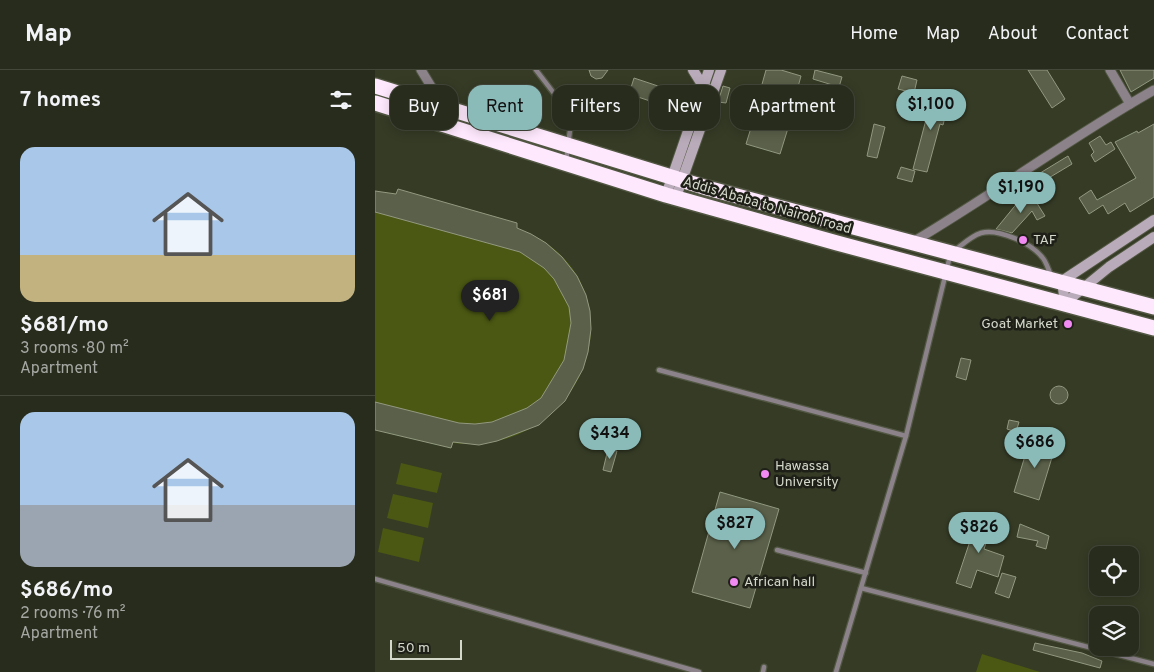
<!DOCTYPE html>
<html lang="en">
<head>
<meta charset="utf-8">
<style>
  :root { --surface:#282c1c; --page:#343829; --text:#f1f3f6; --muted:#a5a7a3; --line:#44483b; --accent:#8bbbb9 }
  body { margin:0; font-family:Overpass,sans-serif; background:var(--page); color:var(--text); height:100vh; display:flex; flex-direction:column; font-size:19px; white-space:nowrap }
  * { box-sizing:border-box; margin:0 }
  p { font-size:16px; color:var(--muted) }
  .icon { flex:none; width:28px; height:28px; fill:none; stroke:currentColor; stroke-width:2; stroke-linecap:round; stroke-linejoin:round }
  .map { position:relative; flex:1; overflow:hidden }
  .drawer { display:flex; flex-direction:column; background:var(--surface); width:375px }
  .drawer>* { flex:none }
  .top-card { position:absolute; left:15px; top:15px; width:475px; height:45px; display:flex; gap:10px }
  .tools { position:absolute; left:714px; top:476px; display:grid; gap:10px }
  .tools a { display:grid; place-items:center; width:50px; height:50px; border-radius:10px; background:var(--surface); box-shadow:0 2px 12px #0003,0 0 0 1px var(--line); font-size:25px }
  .scale { position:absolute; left:15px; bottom:12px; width:72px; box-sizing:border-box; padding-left:5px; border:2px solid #d4d8cb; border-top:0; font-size:14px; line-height:18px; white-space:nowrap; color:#d4d8cb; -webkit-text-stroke:4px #1e2017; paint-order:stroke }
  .price { position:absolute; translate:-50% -42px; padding:0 11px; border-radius:18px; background:var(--accent); color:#111; font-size:16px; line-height:32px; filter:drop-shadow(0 1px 2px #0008) }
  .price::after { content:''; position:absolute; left:50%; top:30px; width:15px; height:11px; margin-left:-8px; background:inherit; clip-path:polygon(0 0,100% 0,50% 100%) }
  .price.active { background:#222; color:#fff }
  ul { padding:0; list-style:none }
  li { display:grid; align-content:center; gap:10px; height:265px; padding:0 20px }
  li+li { border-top:1px solid var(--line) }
  li span { display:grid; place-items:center; height:155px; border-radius:15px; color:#555 }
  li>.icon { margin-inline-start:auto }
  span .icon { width:90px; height:90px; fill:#fffc; stroke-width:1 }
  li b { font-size:21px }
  h2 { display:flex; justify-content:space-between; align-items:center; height:60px; padding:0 20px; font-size:21px }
  .chip { padding:0 18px; border-radius:15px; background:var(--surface); box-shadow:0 2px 12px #0003,0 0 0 1px var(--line); font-size:18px; line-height:45px }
  .chip.active { background:var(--accent); color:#111 }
  header { display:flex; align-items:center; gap:30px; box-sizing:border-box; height:70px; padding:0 25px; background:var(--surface); border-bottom:1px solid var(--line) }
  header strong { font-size:24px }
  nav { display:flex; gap:28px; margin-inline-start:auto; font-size:18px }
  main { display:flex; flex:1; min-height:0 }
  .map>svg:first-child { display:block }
</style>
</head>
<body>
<header>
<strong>Map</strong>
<nav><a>Home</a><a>Map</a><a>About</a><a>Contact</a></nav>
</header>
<main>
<section class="drawer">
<h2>7 homes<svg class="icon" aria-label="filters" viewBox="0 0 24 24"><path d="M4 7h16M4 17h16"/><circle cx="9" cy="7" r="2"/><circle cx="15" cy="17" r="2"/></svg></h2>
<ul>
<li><span style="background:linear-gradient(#a9c7e8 70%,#c2b280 0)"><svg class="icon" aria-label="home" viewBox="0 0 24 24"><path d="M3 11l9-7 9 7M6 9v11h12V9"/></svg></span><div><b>$681/mo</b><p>3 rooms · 80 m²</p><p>Apartment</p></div></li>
<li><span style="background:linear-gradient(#a9c7e8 60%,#9aa5b1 0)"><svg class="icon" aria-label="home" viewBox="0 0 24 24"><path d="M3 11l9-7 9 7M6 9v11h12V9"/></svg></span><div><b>$686/mo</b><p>2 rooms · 76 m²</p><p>Apartment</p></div></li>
</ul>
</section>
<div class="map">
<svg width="779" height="602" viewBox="0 0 779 602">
  <rect width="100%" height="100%" fill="#353b25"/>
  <g fill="#4a5813">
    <path d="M23,119L142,153V158C273,207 217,388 78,373L76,378L0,360V121L21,124Z"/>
    <path d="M26,393L67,403L62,423L21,414Z"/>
    <path d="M18,424L58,433L53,458L12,448Z"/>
    <path d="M8,458L49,468L44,492L3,482Z"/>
    <path d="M607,584L665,602H601Z"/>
  </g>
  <g fill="#5a6049" stroke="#929980">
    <path d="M214,0H233L227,8L221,9L216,6Z"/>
    <path d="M391,0H406L426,6L418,35L407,32L401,51L414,55L405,84L371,74L380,45L391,48L396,29L384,25Z"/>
    <path d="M440,0L467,7L464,17L438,9Z"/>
    <path d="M653,0H672L690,29L677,38Z"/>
    <path d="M745,0H779V8L756,22Z"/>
    <path d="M527,6L542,10L539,23L523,19Z"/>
    <path d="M259,8L295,20L290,36L254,24Z"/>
    <path d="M348,16L355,18L351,33L343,32Z"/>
    <path d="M558,23L575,28L568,55L565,54L552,102L538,99Z"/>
    <path d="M499,54L510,57L502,88L492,86Z"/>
    <path d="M779,54V127L755,142L750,133L733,144L728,135L714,144L704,128L716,120L722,130L761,108L740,72L762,61L763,63Z"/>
    <path d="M725,66L731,75L736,72L740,79L720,92L716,85L719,82L714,73Z"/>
    <path d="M693,86L697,94L657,118L652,111Z"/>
    <path d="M526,97L540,101L537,112L522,108Z"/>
    <path d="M23,119L142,153V158L156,164L171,173L187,187L202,206L211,225L215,241L216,259L213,282L208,299L190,331L164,355L122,371L104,375L78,372L76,378L0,360V332L84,353L100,354L117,352L152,338L166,328L189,290L196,253L194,237L179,209L169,198L145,182L0,142V121L21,124Z"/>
    <path d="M655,122L670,146L662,150L657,141L637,163L621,159L648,126Z"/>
    <path d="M586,288L596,290L591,310L581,307Z"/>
    <circle cx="684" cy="325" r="9"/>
    <path d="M634,350L644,352L641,362L632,359Z"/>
    <path d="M670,362L680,366L675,382L678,384L664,430L639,422L653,376L664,379Z"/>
    <path d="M233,379L242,381L236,402L228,400Z"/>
    <path d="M345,422L404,439L375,538L317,522Z"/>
    <path d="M610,443L618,459L615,461L609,479L629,486L623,507L602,500L596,518L581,513L599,459L595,451Z"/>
    <path d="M645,454L674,466L671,479L661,476L663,471L642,467Z"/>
    <path d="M627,503L641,507L634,528L620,523Z"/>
    <path d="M660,573L707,583L727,591L725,598L658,580Z"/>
  </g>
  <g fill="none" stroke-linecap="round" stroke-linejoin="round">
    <defs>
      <g id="lane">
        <path d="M161,0L181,26L195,60L191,91"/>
        <path d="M579,181C587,175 596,166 606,163C623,158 656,173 667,187C671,191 673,199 676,205"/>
        <path d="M284,300L531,366"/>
        <path d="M402,480L491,503"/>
        <path d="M0,509L324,602"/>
        <path d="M486,518L779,594"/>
        <path d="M388,602L389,597"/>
        <path d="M461,602L531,366L575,186"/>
      </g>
      <g id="street">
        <path d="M46,0L68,36"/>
        <path d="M735,0L755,34"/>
        <path d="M536,173C619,124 696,67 779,20"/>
      </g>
      <g id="secondary">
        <path d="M318,0L328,16L331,17"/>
        <path d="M291,125L334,0"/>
        <path d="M301,127L346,0"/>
        <path d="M690,233L687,211L779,150"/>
        <path d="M690,233L734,197L779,167"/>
      </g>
      <g id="highway">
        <path d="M0,16L332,118L779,237"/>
        <path d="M0,33L291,125L462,173L779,258"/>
      </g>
    </defs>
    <use href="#lane" stroke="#525743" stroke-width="7"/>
    <use href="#street" stroke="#525743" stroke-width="11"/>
    <use href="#secondary" stroke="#525743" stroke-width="12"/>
    <use href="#highway" stroke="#525743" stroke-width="18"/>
    <use href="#lane" stroke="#8b828a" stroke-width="4.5"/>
    <use href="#street" stroke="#8b828a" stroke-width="9"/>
    <use href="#secondary" stroke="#b9abb9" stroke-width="10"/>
    <use href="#highway" stroke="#fee8fd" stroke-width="15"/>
  </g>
  <g fill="#f28af3" stroke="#1e2017" stroke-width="2">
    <circle cx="648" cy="170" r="5"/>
    <circle cx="693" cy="254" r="5"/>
    <circle cx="390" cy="404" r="5"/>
    <circle cx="359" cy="512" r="5"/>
  </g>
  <g text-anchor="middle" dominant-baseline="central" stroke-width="5" stroke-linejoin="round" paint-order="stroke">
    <g font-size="14" fill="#d4d8cb" stroke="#1e2017">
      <text transform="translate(392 136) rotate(16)">Addis Ababa to Nairobi road</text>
    </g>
    <g font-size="14" fill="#d4d8cb" stroke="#1e2017" text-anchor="start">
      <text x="658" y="170">TAF</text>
      <text x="683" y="254" text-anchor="end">Goat Market</text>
      <text x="400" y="396">Hawassa<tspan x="400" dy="16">University</tspan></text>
      <text x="369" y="512">African hall</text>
    </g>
  </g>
</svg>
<div class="tools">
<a><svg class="icon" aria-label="locate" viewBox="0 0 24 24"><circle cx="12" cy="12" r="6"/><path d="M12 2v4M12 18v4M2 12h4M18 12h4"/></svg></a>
<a><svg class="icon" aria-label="layers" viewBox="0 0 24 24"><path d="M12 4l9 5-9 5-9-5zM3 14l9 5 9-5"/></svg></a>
</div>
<div class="scale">50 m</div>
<b class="price" style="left:556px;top:61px">$1,100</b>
<b class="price" style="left:646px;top:144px">$1,190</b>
<b class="price active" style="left:115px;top:252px">$681</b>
<b class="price" style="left:235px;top:390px">$434</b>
<b class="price" style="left:660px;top:399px">$686</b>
<b class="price" style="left:360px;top:480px">$827</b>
<b class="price" style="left:604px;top:484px">$826</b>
<div class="top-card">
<a class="chip">Buy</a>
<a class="chip active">Rent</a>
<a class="chip">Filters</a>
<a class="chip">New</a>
<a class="chip">Apartment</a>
</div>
</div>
</main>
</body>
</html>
